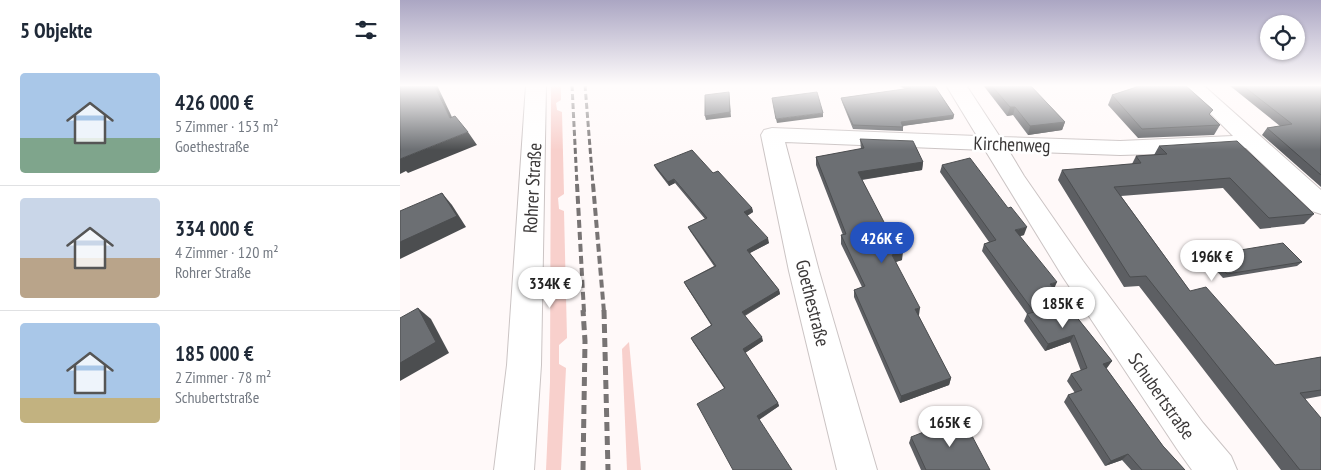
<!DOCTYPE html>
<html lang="de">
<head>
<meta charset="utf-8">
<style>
  :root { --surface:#fff; --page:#f6f6f7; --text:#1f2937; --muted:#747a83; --line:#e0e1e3; --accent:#2352bf }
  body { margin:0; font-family:"PT Sans Narrow",sans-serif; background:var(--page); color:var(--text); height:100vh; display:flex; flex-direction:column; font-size:19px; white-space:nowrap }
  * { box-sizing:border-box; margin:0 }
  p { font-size:16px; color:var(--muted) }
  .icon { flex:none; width:28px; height:28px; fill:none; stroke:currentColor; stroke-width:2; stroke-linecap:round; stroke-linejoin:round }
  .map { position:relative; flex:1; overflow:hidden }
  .panel { display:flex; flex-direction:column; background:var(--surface); width:400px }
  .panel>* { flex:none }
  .fabs { position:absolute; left:860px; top:15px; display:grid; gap:10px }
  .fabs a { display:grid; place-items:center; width:45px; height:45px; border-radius:50%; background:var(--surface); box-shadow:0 1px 4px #0004; font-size:25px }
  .price { position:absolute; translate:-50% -42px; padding:0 11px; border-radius:18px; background:#fff; color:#222; font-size:16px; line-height:32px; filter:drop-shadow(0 1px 2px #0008) }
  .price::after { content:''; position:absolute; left:50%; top:30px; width:15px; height:11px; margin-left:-8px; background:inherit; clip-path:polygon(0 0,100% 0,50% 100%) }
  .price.active { background:var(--accent); color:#fff }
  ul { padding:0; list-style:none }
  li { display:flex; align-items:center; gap:15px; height:125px; padding:0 20px }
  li+li { border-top:1px solid var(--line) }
  li span { display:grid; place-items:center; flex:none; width:140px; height:100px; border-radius:5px; color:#555 }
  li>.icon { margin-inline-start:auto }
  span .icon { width:60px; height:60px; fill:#fffc; stroke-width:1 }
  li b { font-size:21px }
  h2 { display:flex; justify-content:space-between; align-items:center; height:60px; padding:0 20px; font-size:21px }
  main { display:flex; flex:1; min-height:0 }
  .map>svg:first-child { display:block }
</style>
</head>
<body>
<main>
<section class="panel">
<h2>5 Objekte<svg class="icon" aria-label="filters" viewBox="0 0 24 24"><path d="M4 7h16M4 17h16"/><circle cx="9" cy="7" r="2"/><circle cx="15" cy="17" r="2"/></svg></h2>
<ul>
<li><span style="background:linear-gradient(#a9c7e8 65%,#7fa58c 0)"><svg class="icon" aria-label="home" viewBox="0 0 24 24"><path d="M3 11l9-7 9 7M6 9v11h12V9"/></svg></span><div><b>426 000 €</b><p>5 Zimmer · 153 m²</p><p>Goethestraße</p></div></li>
<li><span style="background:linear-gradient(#c9d6e8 60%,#b9a48a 0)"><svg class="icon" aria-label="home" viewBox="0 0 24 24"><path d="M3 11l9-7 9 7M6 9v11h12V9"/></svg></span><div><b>334 000 €</b><p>4 Zimmer · 120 m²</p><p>Rohrer Straße</p></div></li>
<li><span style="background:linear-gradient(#a9c7e8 75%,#c2b280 0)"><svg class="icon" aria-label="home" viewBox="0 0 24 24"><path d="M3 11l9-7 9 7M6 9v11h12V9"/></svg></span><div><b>185 000 €</b><p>2 Zimmer · 78 m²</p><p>Schubertstraße</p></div></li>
</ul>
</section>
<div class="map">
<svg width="921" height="470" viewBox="0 0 921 470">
  <rect width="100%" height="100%" fill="#fff9f9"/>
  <g fill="#f8d0cc">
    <path d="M151,85H161V100L156,103L157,110L162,112L164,194L158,198L159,209L164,211L167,338L159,345V364L166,368L161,470H146L150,382Z"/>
    <path d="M229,342L241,470H227L222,349Z"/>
  </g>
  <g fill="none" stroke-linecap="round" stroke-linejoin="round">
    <defs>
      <g id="minor">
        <path d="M126,85H146L141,365L134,470H94L107,365Z"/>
        <path d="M546,85H566L600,137L720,141L833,136L782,85H803L921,190V214L912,211L846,148L789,153L720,155L609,151L624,176L683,261L803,423L831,456L837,470H792L777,449L663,277L585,150L385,142L419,271L477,470H437L389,271L361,135L364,130L372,128L577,136Z"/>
      </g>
    </defs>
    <use href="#minor" stroke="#cbc4c4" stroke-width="2"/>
    <use href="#minor" fill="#fff" fill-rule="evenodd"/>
    <g stroke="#787474" stroke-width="3" stroke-dasharray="6 3" stroke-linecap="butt">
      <path d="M172,85L177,185"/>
      <path d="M185,85L193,185"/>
    </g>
    <g stroke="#787474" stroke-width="4" stroke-dasharray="8 4" stroke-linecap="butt">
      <path d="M177,184L184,312"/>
      <path d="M193,184L204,312"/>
    </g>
    <g stroke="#787474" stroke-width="5" stroke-dasharray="9 5" stroke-linecap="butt">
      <path d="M204,310L208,470"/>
      <path d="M183,470L185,341L183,310"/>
    </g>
  </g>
  <g fill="#5d5f63">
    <path d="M498,85H534L554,115L553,119L503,126V131L453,129L442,102L441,98L505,89Z"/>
    <path d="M583,85H630L665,122L662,130L628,135L613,115L607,116Z"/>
    <path d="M733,85H785L813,110L809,115L820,125L814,135L738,138L708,105L712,95L736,87Z"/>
    <path d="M829,85H921V187L862,135L867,128L880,126Z"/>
    <path d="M460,139L523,162L522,170L462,180L502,260L496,262L518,315L551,378L549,385L500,403L454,297V290L462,287L441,244V235H443L416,165V157L461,149Z"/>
    <path d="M759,146L914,214L904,224L860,229L823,188L721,196L790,291L875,365L921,357V396L905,399L921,470H881L739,286L724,287L658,180L662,170L732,164L736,156L754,155Z"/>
    <path d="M254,165L313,173L352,208L353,212L347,216L369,243L350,253L379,290L380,294L345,316L363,341L345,353L378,403L379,406L359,420L324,388L293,342L291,338L311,325L286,286L284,282L314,266L290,231L288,227L305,219L275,183L269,186L256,169Z"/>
    <path d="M542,165L624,235L620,236L654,289L712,361L706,368L763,446L785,470H731L722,460L705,466L664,402L668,395L675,393L667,381L671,374L681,371L670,342L645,351L624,321L627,314L582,251L584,244L589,242L540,172Z"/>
    <path d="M810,255L902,262L897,266L823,278L806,259Z"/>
    <path d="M511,437L590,470H521L509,443Z"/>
  </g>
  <g fill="#4c4e50">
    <path d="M34,85H37L58,130L50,118Z"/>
    <path d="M329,92L331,117L306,120L305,116Z"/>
    <path d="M610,107H615L613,115L607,116Z"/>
    <path d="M423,113V117L377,123L376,119Z"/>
    <path d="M554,115L553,119L501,126V122Z"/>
    <path d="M665,122L662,130L628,135L630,126Z"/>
    <path d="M68,132L77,145L8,173L6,171L0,174V159Z"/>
    <path d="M523,162L522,170L458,180V172Z"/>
    <path d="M274,179L275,183L269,186L268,182Z"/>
    <path d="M42,193L52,205L66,227L0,259V242Z"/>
    <path d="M352,208L353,212L345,217L344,212Z"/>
    <path d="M627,227L624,235L613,238L615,230Z"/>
    <path d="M368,238L369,243L348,254L347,250Z"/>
    <path d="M503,252L502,260L492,263V255Z"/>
    <path d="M657,282L654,289L650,284Z"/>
    <path d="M379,290L380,294L343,316L342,312Z"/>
    <path d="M18,308L31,319L49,353L0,381V363Z"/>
    <path d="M520,308L519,315L514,317L515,309Z"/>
    <path d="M674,335L670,342L645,351L648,344Z"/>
    <path d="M362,337L363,341L345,353L343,349Z"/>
    <path d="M712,361L707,368L698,371L703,364Z"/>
    <path d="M551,378L549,385L500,403L501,396Z"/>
    <path d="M378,403L379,406L358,420L357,416Z"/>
    <path d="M728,454L722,460L705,466L711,461Z"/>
  </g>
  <g fill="#6c6f73" stroke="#4c4e50">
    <path d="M0,85H34L50,118L55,116L68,132L0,159Z"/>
    <path d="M505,85H534L554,115L501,122L503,127L453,125L441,98L511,88Z"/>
    <path d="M591,85H630L665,122L630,126L615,107H610Z"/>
    <path d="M743,85H785L813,110L809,114L820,125L742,129L712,95Z"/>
    <path d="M842,85H921V175L867,128L892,124Z"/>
    <path d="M329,92L330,112L305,116V95Z"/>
    <path d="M417,92L423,113L376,119L372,98Z"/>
    <path d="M460,139L513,141L523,162L458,172L485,224L487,223L503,252L492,255L520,308L515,309L551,378L501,396L454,290L465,286L441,235L446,234L416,157L464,148Z"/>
    <path d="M837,141L914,214L869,218L830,178L714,187L790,291L806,287L875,365L921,357V390L900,393L921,418V470H900L746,276L730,277L662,170L741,163L736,156L767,154L759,146Z"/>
    <path d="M292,150L313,173L318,171L352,208L344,212L368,238L347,250L379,290L342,312L362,337L343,349L378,403L357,416L392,470H333L297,404L325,388L291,338L312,325L284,282L316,266L288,227L307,218L274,179L268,182L254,165Z"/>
    <path d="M570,158L608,208L611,207L627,227L615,230L657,282L650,284L712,361L703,364L763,446L785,470H742L728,454L711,461L668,395L682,390L671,374L687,368L674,335L648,344L627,314L634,312L584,244L596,240L542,165Z"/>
    <path d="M42,193L57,216L0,242V211Z"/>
    <path d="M883,243L902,262L827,274L810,255Z"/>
    <path d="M18,308L36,342L0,363V318Z"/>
    <path d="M562,417L590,470H526L511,437Z"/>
  </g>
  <linearGradient id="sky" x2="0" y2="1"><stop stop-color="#aba6c3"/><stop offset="0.57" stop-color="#fffcfc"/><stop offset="1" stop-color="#fffcfc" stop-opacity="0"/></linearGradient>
  <rect width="921" height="150" fill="url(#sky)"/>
  <g text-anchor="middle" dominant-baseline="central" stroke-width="5" stroke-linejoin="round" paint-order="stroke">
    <g font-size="19" fill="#3b3838" stroke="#fff">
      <text transform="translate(612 144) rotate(2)">Kirchenweg</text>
      <text transform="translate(132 188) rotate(-87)">Rohrer Straße</text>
      <text transform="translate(413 303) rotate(76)">Goethestraße</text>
      <text transform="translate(762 396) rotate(55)">Schubertstraße</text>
    </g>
  </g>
</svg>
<div class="fabs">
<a><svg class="icon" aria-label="locate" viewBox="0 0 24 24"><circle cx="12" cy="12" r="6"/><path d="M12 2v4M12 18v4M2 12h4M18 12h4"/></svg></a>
</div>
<b class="price active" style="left:482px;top:264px">426K €</b>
<b class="price" style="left:812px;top:282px">196K €</b>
<b class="price" style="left:150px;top:309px">334K €</b>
<b class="price" style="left:663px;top:329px">185K €</b>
<b class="price" style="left:550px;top:448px">165K €</b>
</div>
</main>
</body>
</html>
